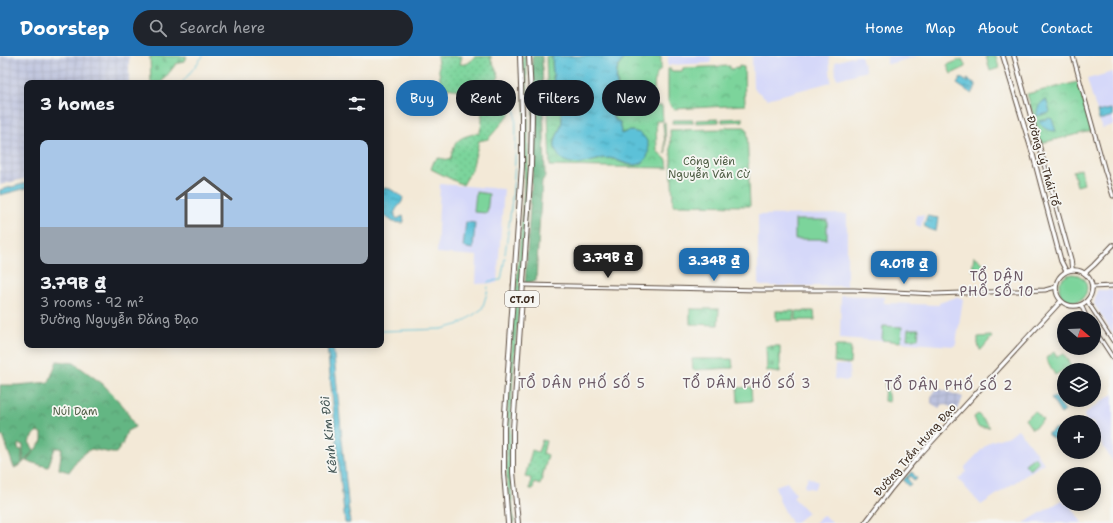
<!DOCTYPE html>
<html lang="en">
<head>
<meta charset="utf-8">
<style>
  :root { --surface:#171b24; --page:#20242c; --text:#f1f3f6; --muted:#9ea1a6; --accent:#1f6fb2 }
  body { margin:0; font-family:"Shantell Sans",sans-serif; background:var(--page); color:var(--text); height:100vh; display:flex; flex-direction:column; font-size:15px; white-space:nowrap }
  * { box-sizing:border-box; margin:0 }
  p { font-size:13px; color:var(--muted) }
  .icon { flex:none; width:22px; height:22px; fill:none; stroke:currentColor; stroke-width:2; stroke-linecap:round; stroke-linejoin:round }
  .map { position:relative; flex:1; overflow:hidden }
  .sheet { position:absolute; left:24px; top:24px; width:360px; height:268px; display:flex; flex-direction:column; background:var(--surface); border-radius:8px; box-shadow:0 2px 10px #0003 }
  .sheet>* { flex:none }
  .top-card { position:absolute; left:396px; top:24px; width:380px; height:36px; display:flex; gap:8px }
  .needle { width:26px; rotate:109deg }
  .controls { position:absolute; left:1057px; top:255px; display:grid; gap:8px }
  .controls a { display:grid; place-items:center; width:44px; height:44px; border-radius:50%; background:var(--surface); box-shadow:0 2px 10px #0003; font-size:20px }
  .price { position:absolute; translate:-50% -34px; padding:0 9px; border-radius:8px; background:var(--accent); color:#fff; font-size:13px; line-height:26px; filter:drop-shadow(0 1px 2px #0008) }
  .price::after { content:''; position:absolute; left:50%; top:24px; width:12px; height:9px; margin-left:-6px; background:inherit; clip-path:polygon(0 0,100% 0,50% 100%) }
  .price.on { background:#222; color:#fff }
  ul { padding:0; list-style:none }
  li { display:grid; align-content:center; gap:8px; height:212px; padding:0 16px }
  li span { display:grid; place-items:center; height:124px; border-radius:8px; color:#555 }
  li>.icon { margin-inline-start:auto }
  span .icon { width:72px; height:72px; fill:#fffc; stroke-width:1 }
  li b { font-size:17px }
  h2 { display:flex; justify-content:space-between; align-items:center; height:48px; padding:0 16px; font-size:17px }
  .tag { padding:0 14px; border-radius:18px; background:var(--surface); box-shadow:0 2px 10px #0003; font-size:14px; line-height:36px }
  .tag.on { background:var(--accent); color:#fff }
  header { display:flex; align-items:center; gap:24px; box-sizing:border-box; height:56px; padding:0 20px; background:var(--accent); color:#fff }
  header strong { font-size:19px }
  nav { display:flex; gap:22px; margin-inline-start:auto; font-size:14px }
  .search { width:280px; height:36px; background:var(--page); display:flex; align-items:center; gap:10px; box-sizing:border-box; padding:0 14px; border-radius:22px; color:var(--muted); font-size:15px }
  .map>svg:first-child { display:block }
</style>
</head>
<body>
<header>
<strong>Doorstep</strong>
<div class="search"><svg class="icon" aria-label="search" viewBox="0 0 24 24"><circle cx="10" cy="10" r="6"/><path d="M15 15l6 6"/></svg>Search here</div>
<nav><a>Home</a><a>Map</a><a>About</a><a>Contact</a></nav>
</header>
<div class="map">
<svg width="1113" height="467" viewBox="0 0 1113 467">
  <defs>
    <pattern id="industrial-grid" width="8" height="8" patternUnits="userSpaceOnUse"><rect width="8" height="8" fill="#bdc3de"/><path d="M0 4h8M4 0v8" fill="none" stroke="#a3a8be"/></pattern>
    <pattern id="forest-crowns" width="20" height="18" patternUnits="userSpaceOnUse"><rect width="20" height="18" fill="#64b683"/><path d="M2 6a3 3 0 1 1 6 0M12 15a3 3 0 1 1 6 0" fill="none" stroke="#54946b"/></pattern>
    <pattern id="cemetery-stones" width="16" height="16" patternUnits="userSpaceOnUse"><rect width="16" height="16" fill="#7bd49b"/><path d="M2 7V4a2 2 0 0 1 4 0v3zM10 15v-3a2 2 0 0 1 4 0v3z" fill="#6bb685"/></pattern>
    <pattern id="park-crowns" width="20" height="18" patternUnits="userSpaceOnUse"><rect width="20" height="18" fill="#7bd49b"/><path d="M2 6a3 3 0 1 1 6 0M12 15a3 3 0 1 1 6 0" fill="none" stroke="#6bb685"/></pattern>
    <pattern id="garden-dots" width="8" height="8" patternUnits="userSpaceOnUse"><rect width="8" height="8" fill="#7bd49b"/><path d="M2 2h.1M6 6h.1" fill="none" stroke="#6bb685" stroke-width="1.8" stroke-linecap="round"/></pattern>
    <pattern id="water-ripples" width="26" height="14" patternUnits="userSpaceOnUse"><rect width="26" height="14" fill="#5bc1d8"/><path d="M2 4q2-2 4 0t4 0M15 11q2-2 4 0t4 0" fill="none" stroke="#4c9daf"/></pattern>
  </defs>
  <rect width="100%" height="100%" fill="#f6f6f2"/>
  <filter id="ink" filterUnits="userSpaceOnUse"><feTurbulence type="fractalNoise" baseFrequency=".025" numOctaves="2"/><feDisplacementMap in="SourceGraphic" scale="8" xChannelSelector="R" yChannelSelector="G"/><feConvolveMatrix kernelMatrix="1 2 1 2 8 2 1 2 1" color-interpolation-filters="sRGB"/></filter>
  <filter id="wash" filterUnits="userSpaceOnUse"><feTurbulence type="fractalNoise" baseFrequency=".012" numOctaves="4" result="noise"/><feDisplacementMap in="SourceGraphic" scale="16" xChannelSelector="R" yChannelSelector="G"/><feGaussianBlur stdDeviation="0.9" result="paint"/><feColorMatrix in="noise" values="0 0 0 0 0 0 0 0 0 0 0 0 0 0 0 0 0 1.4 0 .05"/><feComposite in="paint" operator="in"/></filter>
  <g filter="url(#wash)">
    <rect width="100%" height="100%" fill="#f3e9d7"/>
    <g fill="#d5d8f9">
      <path d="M668,0H711V7L668,9Z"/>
      <path d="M752,0H829L831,26L767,43L753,32Z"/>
      <path d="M856,0H861L866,15L838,23L836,21L835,6Z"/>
      <path d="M887,0H918L889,8H887Z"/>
      <path d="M1113,16V69L1102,72L1087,23Z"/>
      <path d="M440,128L504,133L497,227L476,228L477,200L437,197Z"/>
      <path d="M847,158V230H760L758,228V159Z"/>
      <path d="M916,159H924L921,171L916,169Z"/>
      <path d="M1097,234H1113V278L1094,248Z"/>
      <path d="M841,239L884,241V247L939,249V247L957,241L961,242L963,243L956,288L954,290L840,282Z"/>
      <path d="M835,309H848L850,311L849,323L846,325L834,323Z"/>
      <path d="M1113,338V406L1094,376V366H1087L1084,360L1085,357Z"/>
      <path d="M1018,373L1044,407L981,449L958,423L966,416L965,411L987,388L992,385L1009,380Z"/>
      <path d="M808,421L818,426L814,433L804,431Z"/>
      <path d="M787,426L796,438L793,441L808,457L795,467H791L780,446L775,430Z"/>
      <path d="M1064,443V448H1070L1082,467H1024Z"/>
      <path d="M823,459L830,464L833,467H815Z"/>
    </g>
    <g fill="url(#industrial-grid)">
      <path d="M0,0H129V27H27V122L0,129Z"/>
      <path d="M937,332L963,341L958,354L943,348L940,353L931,347V341Z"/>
    </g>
    <g fill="#7bd49b" stroke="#5b7f5c">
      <path d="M522,0H526C530,58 529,115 525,173C518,271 504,369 514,467H510C507,433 505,398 507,364C509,291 518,218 523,146C526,97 525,49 522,0Z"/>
      <path d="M986,0H996L999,12L990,15Z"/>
      <path d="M962,3L966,11L951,18L947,9Z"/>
      <path d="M743,62V65L722,66V63Z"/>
      <path d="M719,63V66L696,67V64Z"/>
      <path d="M673,64H693V67H672V66Z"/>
      <path d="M664,66H665L666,98L663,67Z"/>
      <path d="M1081,113L1084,128L1077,130L1073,115Z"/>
      <path d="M476,136L489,138L487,157L474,156Z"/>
      <rect x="795" y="164" width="32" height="19"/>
      <circle cx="1073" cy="232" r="14"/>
      <path d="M883,270L902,271L901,286L882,284Z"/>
      <path d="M1035,355L1043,364L1032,373L1025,363Z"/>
      <path d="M1034,401L1039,406L1030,414L1025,408Z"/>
    </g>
    <g fill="url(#forest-crowns)" stroke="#507050">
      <path d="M532,0H542L545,118V121L542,125L536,224L531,226L525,227L533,106Z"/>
      <path d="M57,305L74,307L103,328L125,352L135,371L127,375L122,389L116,397H112L91,393L79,401L69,416L59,413L62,392H55L48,411L26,405L42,385V378L37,375L29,386L34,394L23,407V389L18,388V393L22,394V408L14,412L3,380L0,381V329H18L49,326Z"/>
    </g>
    <g fill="url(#cemetery-stones)" stroke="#5b7f5c">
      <path d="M150,0H187L183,6L176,8L161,27H151Z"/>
      <path d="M766,290H780V317L767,315Z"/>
    </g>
    <g fill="url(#park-crowns)" stroke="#5b7f5c">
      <path d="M546,0H552C552,13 553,26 556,40C557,48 562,55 562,63C562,74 553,81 555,92C557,99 566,106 572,107C586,110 604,99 614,103C624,108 640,115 647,101C651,92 646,78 636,76C631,74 626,76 621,78L620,66L614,63L613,56L616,53L620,51C620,46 620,40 619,35C616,20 614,11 627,0H661V13C651,22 655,37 656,50H662L663,65H656L657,95L667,104L668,112L550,110Z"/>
      <path d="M730,10V13L739,12V10L744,11L745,49L674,53L670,49L668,45V13H671V15H682L683,12Z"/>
      <path d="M1078,26L1091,75L1041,87L1027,38Z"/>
      <path d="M726,71H744L747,73L750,150L673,149L670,74L724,73Z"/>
      <path d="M974,200L980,204L987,212L986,214H972Z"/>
      <path d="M690,253H719L718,269L690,268Z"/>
      <rect x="776" y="255" width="18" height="9"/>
      <path d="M796,255H814L815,264H796Z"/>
      <path d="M991,280L992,281L981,294H980L978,288V281Z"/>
      <path d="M835,290H849L851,291L850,307L848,308L834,306Z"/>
      <path d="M1054,296L1056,300L1064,298L1071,310L1055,319L1046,302Z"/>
      <path d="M692,303H732L733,312L693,314Z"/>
      <path d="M886,326L889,346L884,345L885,327Z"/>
      <path d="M751,331L752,345L738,346L737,332Z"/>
      <path d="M978,358L990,371H978L974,361Z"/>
    </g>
    <g fill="url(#garden-dots)" stroke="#5b7f5c">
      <path d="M437,0H462L460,8C466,9 470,7 474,1L491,0V4L499,20L496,26L503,27L504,29L511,57L488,83L479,85L472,113L463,129L431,113L434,105L439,102L450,104C454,90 454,83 470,79C474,78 475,76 479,78C485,63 481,53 477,39C464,34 453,34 441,30Z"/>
      <path d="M908,273H919L918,283H907Z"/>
      <path d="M542,384L546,385L543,397L548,399L540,429L534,427L533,433H530L531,422L525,421L532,394L538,396Z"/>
    </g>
    <g fill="url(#water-ripples)" stroke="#4b767b">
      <path d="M552,0H627C608,15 620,32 620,51L614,54L612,60L615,64L620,66L621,78C626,76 631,74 636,76C647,78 651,92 647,101C640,115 624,107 614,103C604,99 586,110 572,107C565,106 559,103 556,95C551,84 562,75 562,63C562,55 557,48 556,40C553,27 553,13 552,0Z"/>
      <path d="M961,22L969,27L967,23L976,28V30L972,29L976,31L972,38L957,28Z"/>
      <path d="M1046,43L1050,55L1049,57L1037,60C1036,53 1040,47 1046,43Z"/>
      <path d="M1111,53L1113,60L1099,64L1097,56Z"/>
      <path d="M1050,62L1052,63L1056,75C1048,75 1042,72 1039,65Z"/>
      <path d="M27,127V132L0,139V134Z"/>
      <path d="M384,132L390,133L403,141C402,143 403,145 401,147C398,152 394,153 395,160L397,163L403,160L404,165L403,167L393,166L381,157V136Z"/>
      <path d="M927,160L938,162L936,175L931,174L924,170Z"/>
      <path d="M466,166L475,167L473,193L463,191Z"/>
      <path d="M327,289H333L350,467H345Z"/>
      <path d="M1055,340L1065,355L1061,358L1051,342Z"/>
      <path d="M1054,373H1064V384L1054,383L1048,379V377H1049Z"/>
      <path d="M912,416L917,423L914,425L911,420L907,422L911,428L908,430L903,424Z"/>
    </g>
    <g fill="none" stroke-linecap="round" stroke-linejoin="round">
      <g stroke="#5bc1d8" stroke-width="1">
        <path d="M182,27L203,0"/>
        <path d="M505,198C513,143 519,88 514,32"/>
        <path d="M488,227L489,225L501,224L505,202"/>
        <path d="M381,275L442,273L460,268L482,253L487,237L488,231"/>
      </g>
    </g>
  </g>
  <g filter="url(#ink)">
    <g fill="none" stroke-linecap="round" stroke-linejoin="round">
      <path stroke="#cec3b2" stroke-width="3" stroke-dasharray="3 1.5" stroke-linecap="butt" d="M510,229H523"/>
      <defs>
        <g id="secondary">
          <path d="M1073,0L1105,115L1113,140"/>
          <path d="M525,229L759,234H854L935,238L1045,234L1056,231"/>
          <path d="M1092,231L1113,230"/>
          <path d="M1087,245L1113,285"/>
          <path d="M1081,249L1087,262"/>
          <path d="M1094,273L1113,302"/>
        </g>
        <g id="primary">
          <path d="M1003,0L1033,99L1061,205L1066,215"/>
          <path d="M1014,0L1071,204L1072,213"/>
          <circle cx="1074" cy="232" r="18"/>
          <path d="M1085,217L1094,209L1113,189"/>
          <path d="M865,467L890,434L915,404L1061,245"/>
        </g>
        <g id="motorway">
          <path d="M508,467L504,417V372L522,110V58L520,0"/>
          <path d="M518,467L513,416V373L531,110L532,58L529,0"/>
        </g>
      </defs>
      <use href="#secondary" stroke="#57473a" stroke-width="5"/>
      <use href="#primary" stroke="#57473a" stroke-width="5.5"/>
      <use href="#motorway" stroke="#57473a" stroke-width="6"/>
      <use href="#secondary" stroke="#fff" stroke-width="3"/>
      <use href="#primary" stroke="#fff" stroke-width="3.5"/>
      <use href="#motorway" stroke="#fff" stroke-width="4"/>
    </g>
  </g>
  <g text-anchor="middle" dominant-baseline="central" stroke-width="3.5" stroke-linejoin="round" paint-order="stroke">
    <rect fill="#f6f6f2" stroke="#73675e" stroke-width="1" x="505" y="235" width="34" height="16" rx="3"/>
    <g font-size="10" font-weight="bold" fill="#3b2a1e">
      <text x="522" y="243">CT.01</text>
    </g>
    <g font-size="11" fill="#4e5d44" stroke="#f6f6f2">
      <text x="709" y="105">Công viên<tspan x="709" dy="13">Nguyễn Văn Cừ</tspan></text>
      <text x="75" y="355">Núi Dạm</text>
    </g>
    <g font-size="11" fill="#3b2a1e" stroke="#f6f6f2">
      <text transform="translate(1043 105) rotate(74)">Đường Lý Thái Tổ</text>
      <text transform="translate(915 394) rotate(-49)">Đường Trần Hưng Đạo</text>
    </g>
    <g font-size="12" font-style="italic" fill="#455756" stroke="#f6f6f2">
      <text transform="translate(329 379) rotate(-96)">Kênh Kim Đôi</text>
    </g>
    <g font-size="13" letter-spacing="1" fill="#6b5965" stroke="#f6f6f2">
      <text x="997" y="220">TỔ DÂN<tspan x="997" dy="15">PHỐ SỐ 10</tspan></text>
      <text x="582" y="327">TỔ DÂN PHỐ SỐ 5</text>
      <text x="747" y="327">TỔ DÂN PHỐ SỐ 3</text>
      <text x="949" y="329">TỔ DÂN PHỐ SỐ 2</text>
    </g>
  </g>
</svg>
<div class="controls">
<a><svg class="needle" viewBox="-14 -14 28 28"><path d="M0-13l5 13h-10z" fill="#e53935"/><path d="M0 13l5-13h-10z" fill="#9ea1a6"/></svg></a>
<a><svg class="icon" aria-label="layers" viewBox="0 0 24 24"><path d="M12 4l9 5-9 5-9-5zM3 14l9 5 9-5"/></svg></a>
<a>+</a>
<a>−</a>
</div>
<b class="price on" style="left:608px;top:223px">3.79B ₫</b>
<b class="price" style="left:714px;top:226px">3.34B ₫</b>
<b class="price" style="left:904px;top:229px">4.01B ₫</b>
<div class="top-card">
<a class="tag on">Buy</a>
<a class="tag">Rent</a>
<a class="tag">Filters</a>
<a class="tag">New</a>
</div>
<section class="sheet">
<h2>3 homes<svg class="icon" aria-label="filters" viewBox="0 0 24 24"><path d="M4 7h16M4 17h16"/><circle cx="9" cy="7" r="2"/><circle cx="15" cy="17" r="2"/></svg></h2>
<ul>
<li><span style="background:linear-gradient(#a9c7e8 70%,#9aa5b1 0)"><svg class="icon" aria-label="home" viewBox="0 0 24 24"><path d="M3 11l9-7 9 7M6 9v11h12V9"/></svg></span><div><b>3.79B ₫</b><p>3 rooms · 92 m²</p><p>Đường Nguyễn Đăng Đạo</p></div></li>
</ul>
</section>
</div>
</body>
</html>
